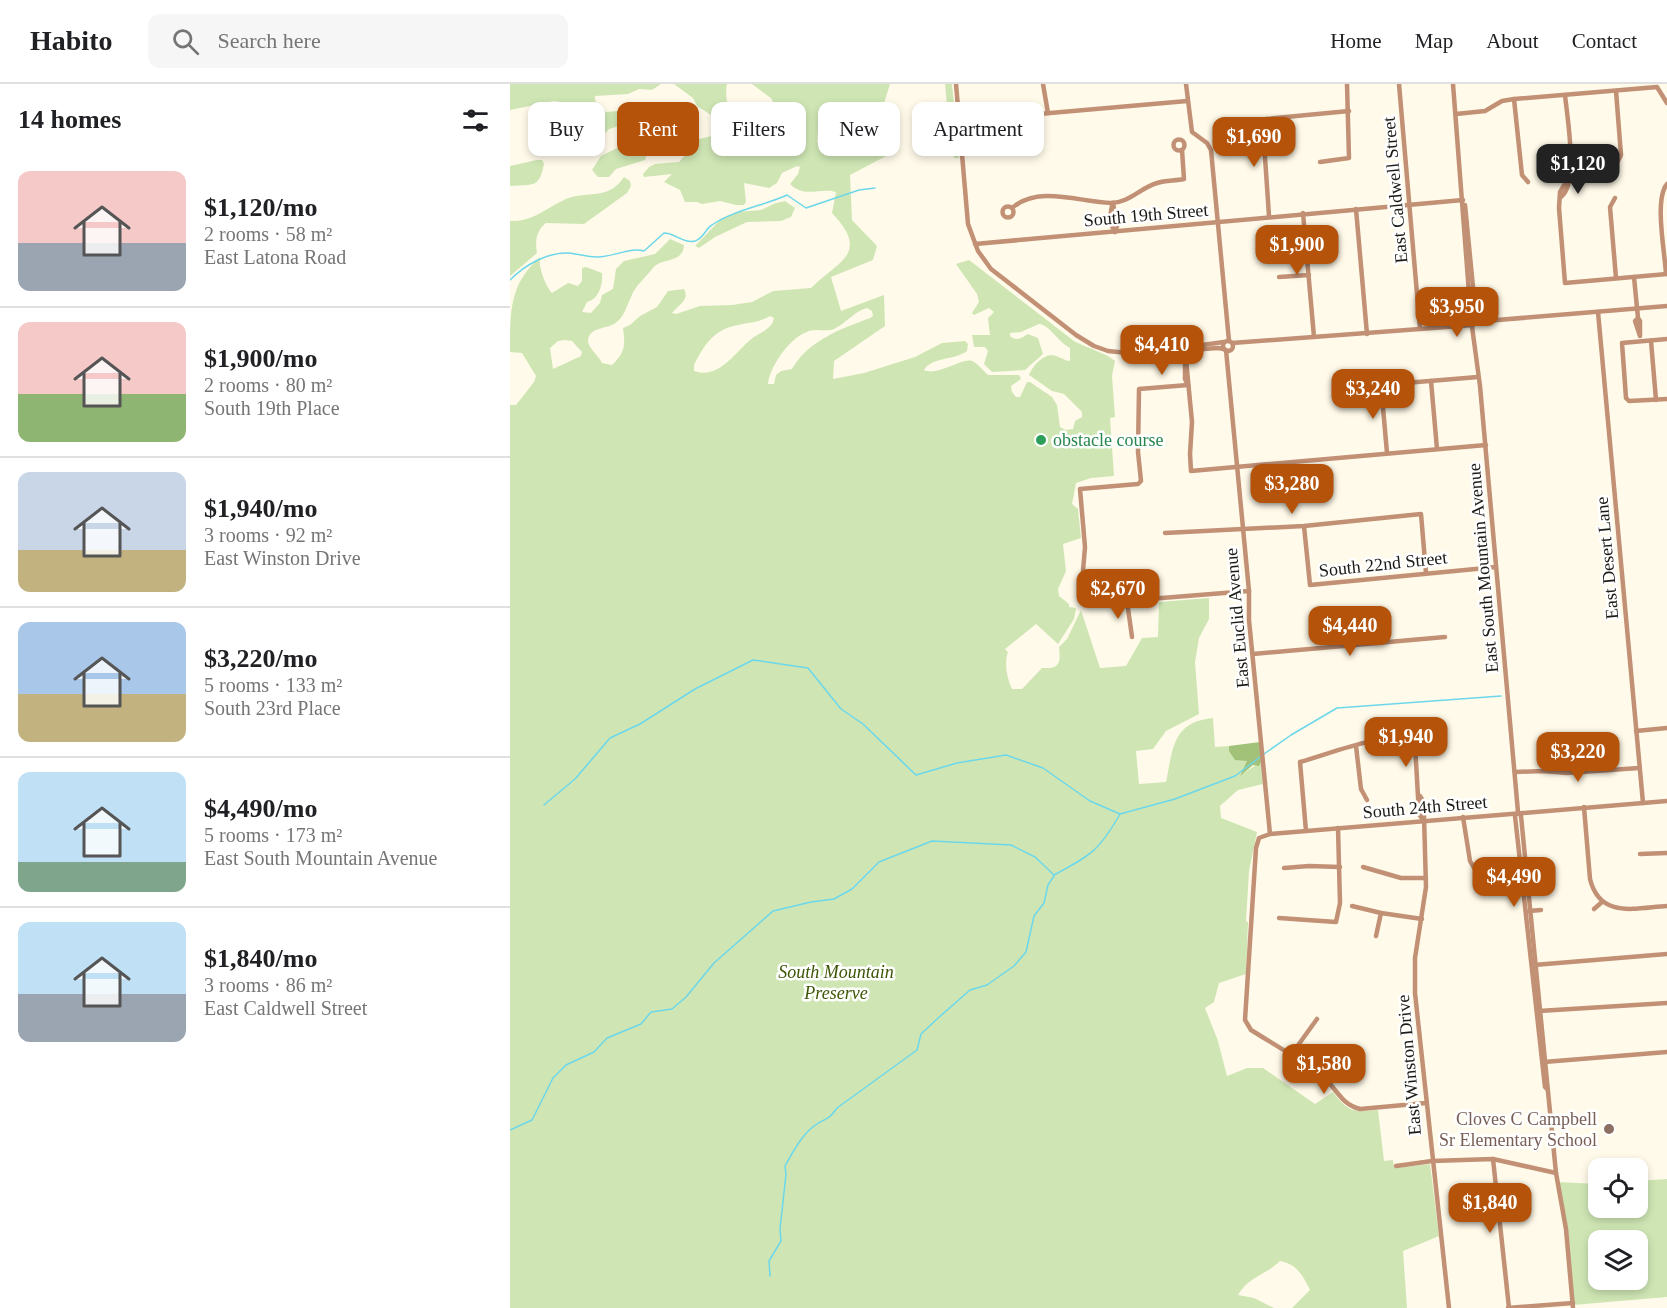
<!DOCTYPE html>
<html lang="en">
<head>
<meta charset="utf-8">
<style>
  :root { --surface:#fff; --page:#f6f6f6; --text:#202124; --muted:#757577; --line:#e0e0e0; --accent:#b45309 }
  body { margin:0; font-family:"Times New Roman",serif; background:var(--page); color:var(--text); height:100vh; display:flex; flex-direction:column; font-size:22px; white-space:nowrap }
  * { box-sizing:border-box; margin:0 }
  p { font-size:20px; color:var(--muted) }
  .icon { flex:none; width:33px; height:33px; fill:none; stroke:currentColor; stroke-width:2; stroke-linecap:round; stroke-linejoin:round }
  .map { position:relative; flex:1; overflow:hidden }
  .details { display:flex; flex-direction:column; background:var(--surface); width:510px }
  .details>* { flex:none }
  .banner { position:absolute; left:18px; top:18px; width:570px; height:54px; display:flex; gap:12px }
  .tools { position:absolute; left:1078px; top:1074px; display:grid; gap:12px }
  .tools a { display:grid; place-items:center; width:60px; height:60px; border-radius:12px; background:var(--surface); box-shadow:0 3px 9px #0003; font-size:30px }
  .price { position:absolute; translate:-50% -51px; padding:0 14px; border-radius:12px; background:var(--accent); color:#fff; font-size:20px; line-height:39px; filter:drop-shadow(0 2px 3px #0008) }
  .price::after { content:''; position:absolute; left:50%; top:36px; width:18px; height:14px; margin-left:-9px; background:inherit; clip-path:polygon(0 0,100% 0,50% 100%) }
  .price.current { background:#222; color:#fff }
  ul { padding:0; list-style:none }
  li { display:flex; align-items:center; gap:18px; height:150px; padding:0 18px }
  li+li { border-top:2px solid var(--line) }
  li span { display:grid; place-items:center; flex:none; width:168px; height:120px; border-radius:12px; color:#555 }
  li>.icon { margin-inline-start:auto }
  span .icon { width:72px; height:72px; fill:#fffc; stroke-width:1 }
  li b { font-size:26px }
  h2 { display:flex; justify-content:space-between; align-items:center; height:72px; padding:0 18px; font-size:26px }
  .pill { padding:0 21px; border-radius:12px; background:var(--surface); box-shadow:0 3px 9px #0003; font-size:21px; line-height:54px }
  .pill.current { background:var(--accent); color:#fff }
  header { display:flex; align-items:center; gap:36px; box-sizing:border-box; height:84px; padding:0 30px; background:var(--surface); border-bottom:2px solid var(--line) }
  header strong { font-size:28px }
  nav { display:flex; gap:33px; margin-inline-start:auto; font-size:21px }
  .search { width:420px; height:54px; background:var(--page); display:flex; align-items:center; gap:15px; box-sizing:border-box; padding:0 21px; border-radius:12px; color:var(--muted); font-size:22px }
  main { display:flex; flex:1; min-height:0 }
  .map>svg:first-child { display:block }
</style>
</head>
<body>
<header>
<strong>Habito</strong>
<div class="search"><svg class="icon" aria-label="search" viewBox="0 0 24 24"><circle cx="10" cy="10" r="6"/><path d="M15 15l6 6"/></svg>Search here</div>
<nav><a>Home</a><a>Map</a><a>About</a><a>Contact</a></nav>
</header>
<main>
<section class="details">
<h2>14 homes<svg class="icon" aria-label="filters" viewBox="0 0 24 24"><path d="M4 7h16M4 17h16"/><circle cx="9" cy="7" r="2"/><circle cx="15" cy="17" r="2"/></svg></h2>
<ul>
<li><span style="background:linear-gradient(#f6c9c9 60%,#9aa5b1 0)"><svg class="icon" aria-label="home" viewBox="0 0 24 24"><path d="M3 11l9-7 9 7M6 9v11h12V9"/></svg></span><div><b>$1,120/mo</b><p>2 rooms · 58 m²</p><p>East Latona Road</p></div></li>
<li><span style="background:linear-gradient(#f6c9c9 60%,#8fb573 0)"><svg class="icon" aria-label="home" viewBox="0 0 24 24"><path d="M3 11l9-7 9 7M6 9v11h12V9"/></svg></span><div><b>$1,900/mo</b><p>2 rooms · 80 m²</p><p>South 19th Place</p></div></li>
<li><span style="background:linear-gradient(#c9d6e8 65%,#c2b280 0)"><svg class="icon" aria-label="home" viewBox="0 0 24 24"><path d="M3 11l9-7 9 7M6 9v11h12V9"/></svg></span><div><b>$1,940/mo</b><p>3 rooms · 92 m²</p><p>East Winston Drive</p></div></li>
<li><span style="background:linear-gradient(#a9c7e8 60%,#c2b280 0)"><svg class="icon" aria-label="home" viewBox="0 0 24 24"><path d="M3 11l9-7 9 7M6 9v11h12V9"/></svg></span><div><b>$3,220/mo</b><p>5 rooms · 133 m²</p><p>South 23rd Place</p></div></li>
<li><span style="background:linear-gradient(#bfe0f5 75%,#7fa58c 0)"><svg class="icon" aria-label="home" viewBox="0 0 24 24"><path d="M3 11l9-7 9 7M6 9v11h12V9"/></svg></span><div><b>$4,490/mo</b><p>5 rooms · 173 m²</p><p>East South Mountain Avenue</p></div></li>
<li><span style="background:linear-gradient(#bfe0f5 60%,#9aa5b1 0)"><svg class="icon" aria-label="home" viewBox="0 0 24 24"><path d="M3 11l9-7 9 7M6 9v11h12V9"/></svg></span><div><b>$1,840/mo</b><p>3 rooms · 86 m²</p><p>East Caldwell Street</p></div></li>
</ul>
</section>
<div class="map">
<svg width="1157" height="1224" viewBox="0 0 1157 1224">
  <rect width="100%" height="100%" fill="#fffae9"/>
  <g fill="#cfe6b4" fill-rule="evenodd">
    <path d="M0,0H151L142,6L129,5L118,10L85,12C84,19 90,23 96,28L108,27L114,36L112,41L99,45L87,58L65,68L58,65L55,57L48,54L27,57L34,50L63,34L66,26L62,20L44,17L0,26Z"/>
    <path d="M164,0H217C214,14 219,35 234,41L251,28L259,26L263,19L262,15L242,0H380C371,30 364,41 378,71L340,91L342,136L367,162L363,176L321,193L331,227L374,211L375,242L324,277L323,295L354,289L405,273L432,259L455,257L458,260L457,267C444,277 423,272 414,286C431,293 453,271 464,278C469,281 474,287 478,291H509L511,295L501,302L502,308L506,313H510L517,298H520L542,313L547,321L550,343L556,346L563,345L565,337L572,333V328L554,310L542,307L519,291C522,283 531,272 541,271C548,271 554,277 560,277V264C547,257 540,241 529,240L511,248L500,249V252C507,258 511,254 518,250L528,254L533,270L515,286L482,288L474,280L478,267L475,263H464L462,251H480L478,234L484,228L479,224L464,231L462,229L469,218L467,210L446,180L459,176L564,257C575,263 598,270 605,277L602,292L605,333L600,334L604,392L581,394L566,399L562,420L568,425L571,454L553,460L556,487L548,505L549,512L559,520V523L566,524L564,535L548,560L526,540L495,565L498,568C494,580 497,594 502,605H512L532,584C549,585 551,580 549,563L557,555L571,526L590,584L616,582L632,554L648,553L649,518L699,514V535L689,554L685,578L689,630L656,647L643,665L626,667L629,700L656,698C663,665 662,638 703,634L705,663L719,662V667L738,677L730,691L751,678L753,700L728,706L710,722L711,734L747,748L739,787L736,837L738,838L736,890L709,899L704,918L695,924L708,957L717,992L737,984H753L805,1020L823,1008C838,1028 842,1028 868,1026L874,1077L883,1076L884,1084L920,1080L929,1152L893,1167L897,1224H782L800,1206C793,1192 787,1180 770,1177C756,1191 738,1193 728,1211L744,1214L764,1224H0V321H6L24,298L26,292L12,269L0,268C0,225 0,200 30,173C28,182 35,202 42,209L58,199L68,202L72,197V184L76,183L92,189C93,201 89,215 77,218L72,228L81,229L90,219L92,211L103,205L106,185L114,177L145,170L160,155L174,161C173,180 152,173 143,184C136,193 125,202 121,213C116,223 115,233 104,240C96,245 80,243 78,256C77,263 89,272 92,279L102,281C116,268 115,260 113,244L120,241L130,232L147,223L158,207L174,205C180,216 169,220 162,229L166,230L190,222L222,221L242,218L263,207L301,204C328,177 361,170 322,129L326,108C310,103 295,115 280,100L288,90L290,83L287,82L272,89L267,99L259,104L234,99L236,118L234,121H226L210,117L192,120L187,118H175L170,106L154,98L162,90L134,93L133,90L139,83L145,80L169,78L189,55L206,51L210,47L209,36L187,22L183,14ZM322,37L326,40L327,43L316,57L326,56L340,48V52L330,63L323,61L314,64L307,58L308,46ZM357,224L362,227L363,232L360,234C330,245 298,257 282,285L271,287L266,291L264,300H258C260,282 280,253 299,247C308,244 317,249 326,244C337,238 345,227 357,224ZM260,232L264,234C262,246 248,249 240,256C225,269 208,296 184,287V281C194,261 204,245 228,241C240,238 248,239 260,232ZM55,256L62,257L72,268L71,272L43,285L40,264L48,257Z"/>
    <path d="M435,0H442L449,74H445L442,71Z"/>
    <path d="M118,29C131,36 124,49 129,60C131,65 135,67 136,73L135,76L106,85L99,93H88L82,86L91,72L113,61L119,41Z"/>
    <path d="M27,76H32L34,80C29,105 23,100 0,102V82Z"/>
    <path d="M114,93L120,97L121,102L117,109L74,140L36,139C26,147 25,157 27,169L0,192V137C23,138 36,124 56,115C78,106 98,117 114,93Z"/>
    <path d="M275,117L285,124L281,133L271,137L237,138L205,153L189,164L185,162L212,134L227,128L251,126L266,119Z"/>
    <path d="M1157,1095V1213L1063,1221V1206L1047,1098L1089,1100V1124H1128V1097ZM1089,1156H1128V1196H1089Z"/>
  </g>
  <path fill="#a2c179" d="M750,658L751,678L749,682L743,681L730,692L737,677L725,676L719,667V662Z"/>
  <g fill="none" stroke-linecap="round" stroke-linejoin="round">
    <g stroke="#6cd7ea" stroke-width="1.5">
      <path d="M0,196C15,181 37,168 59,169C68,170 78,173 87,173C104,173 119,163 134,167L154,149C165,149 174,160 185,157C194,154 195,145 202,141C224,126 253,122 277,111L296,124L349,106L365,104"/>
      <path d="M754,670L781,651L827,624L991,612"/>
      <path d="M34,721L65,695L100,654L130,640L185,605L243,576L298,584L331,625L353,640L406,691L447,679L496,671L533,684L580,717L610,730L665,715L725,692L750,673"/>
      <path d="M0,1046L22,1036L43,994L56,981L84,968L97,954L131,940L141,928L162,925L176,913L204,879L263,827L301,818L324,815L342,805L369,778L422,757L501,761L525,773L544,791C581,771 589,767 610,730"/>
      <path d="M260,1192L259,1177L271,1157L270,1145L276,1090L275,1082C283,1068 291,1052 304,1042C316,1033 317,1038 327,1024L407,966L411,950L427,935L460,906L477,901L504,882L516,868L524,832L534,819L538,801L544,792"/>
    </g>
    <g stroke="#c29074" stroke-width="4.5">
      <path d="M446,0L458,140L468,167L481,185L566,251L584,262L598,267L627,270L714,258"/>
      <path d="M533,0L538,29"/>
      <path d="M676,0L682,48L697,59L701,66L719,257"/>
      <path d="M889,0L910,245"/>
      <path d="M943,0L961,235L970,302L1008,728L1011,732L1046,1089L1056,1145L1063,1224"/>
      <path d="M1004,15L1012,91L1018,98"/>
      <path d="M946,30L975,27L992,17L1004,15L1147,3L1157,19"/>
      <path d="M449,37L677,17"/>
      <circle cx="669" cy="61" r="5.5"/>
      <path d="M810,78L839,74L837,0"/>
      <path d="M1103,87L1111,71L1106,7"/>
      <path d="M1058,95L1050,108L1049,124L1055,199L1157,190"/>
      <path d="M1051,113C1069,100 1057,32 1055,11"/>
      <path d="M1105,114L1100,123L1106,194"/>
      <path d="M603,119C600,128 599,139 605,148"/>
      <path d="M603,119L607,142L605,148"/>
      <path d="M955,121L966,234L963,238"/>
      <circle cx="498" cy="128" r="5.5"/>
      <path d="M502,124C529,101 569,118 601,119C619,119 630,104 647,99C656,96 665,97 674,95L672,66"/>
      <path d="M846,125L857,250"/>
      <path d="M793,129L804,253"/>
      <path d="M759,132L755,73L756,35L839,27"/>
      <path d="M465,160L953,116"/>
      <path d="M1156,190C1155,169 1144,115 1157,100"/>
      <path d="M769,193L799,191"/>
      <path d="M1124,193L1128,234L1130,237V252L1125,237L1128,234"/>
      <path d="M1088,228L1133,719"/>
      <path d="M963,238L1157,222"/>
      <path d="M1157,255L1112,259L1116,314L1119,317L1157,315"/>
      <path d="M1141,257L1146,316"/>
      <circle cx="718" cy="262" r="5"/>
      <path d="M722,259L963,241"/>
      <path d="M675,265L682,338L680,370L681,387L976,361"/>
      <path d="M675,266V295L678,301"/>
      <path d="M680,266L708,264L714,265"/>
      <path d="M716,266L739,507V536L760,750"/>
      <path d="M921,297L927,365"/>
      <path d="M678,301L629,305L628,368L631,397L628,400L570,405L575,463L573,487L577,520L739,507"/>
      <path d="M877,369L871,301L968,293"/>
      <path d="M794,442L800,501L986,483"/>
      <path d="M655,449L794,442L911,430L916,489"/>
      <path d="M617,517L622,553"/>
      <path d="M743,570L935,553"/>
      <path d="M1126,647L1157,644"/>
      <path d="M846,662L851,705L857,716"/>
      <path d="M1005,688L1034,687L1057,689L1129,684"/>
      <path d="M910,712L913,717L914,732L916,803L905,874V909L939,1224"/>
      <path d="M1074,723L1080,795C1090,835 1125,824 1157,822"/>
      <path d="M1008,728L1005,732L1035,1003L1037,1005"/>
      <path d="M953,733L960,777L964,784L1025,777"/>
      <path d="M796,747L790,678C825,668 867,650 904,654L905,660L909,730L913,736"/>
      <path d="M1130,770L1157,769"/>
      <path d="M853,783L891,794H916"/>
      <path d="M774,784L799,782L830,783"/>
      <path d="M842,822L871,829L912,835"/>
      <path d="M1084,825L1092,818"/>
      <path d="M1019,827L1031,826"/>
      <path d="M769,834L826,838L830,819L828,744"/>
      <path d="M866,852L871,829"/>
      <path d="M1024,881L1157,870"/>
      <path d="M1029,927L1157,919"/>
      <path d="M781,971L807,935"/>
      <path d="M1034,978L1157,968"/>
      <path d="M916,1019L850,1025C830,1020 827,1004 812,992C790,975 765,961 741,946L735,936L746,764L749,754L760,750L1157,717"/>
      <path d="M983,1075L999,1224"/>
      <path d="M886,1082L922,1077L983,1075L1046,1089"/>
      <path d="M998,1224L1063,1219"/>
    </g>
  </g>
  <circle fill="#2e9e5b" stroke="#fff" stroke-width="2" cx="531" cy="356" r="6"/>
  <circle fill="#8d6e63" stroke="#fff" stroke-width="2" cx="1099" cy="1045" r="6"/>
  <g text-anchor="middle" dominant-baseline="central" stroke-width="5" stroke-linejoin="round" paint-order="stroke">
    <g font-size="18" fill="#1c1a15" stroke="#fff">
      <text transform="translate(885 106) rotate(-95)">East Caldwell Street</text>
      <text transform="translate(636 131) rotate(-5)">South 19th Street</text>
      <text transform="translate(1097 474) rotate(-95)">East Desert Lane</text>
      <text transform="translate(873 480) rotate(-6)">South 22nd Street</text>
      <text transform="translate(973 484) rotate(-95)">East South Mountain Avenue</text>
      <text transform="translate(727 534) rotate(-95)">East Euclid Avenue</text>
      <text transform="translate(915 723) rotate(-5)">South 24th Street</text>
      <text transform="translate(899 981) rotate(-95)">East Winston Drive</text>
    </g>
    <g font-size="18" fill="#27864d" stroke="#fff" text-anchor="start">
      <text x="543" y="356">obstacle course</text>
    </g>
    <g font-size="18" font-style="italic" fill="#3c5604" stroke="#fff">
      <text x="326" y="888">South Mountain<tspan x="326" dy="21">Preserve</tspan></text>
    </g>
    <g font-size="18" fill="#785e54" stroke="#fff" text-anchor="end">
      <text x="1087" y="1035">Cloves C Campbell<tspan x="1087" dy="21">Sr Elementary School</tspan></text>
    </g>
  </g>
</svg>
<div class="tools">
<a><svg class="icon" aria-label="locate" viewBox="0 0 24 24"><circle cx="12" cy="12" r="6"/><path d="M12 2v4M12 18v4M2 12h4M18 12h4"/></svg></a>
<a><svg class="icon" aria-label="layers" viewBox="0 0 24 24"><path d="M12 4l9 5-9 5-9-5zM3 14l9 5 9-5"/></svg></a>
</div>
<b class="price" style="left:744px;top:84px">$1,690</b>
<b class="price current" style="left:1068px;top:111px">$1,120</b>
<b class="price" style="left:787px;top:192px">$1,900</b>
<b class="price" style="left:947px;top:254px">$3,950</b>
<b class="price" style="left:652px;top:292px">$4,410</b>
<b class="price" style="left:863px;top:336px">$3,240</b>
<b class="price" style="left:782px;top:431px">$3,280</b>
<b class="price" style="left:608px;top:536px">$2,670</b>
<b class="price" style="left:840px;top:573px">$4,440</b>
<b class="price" style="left:896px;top:684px">$1,940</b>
<b class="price" style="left:1068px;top:699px">$3,220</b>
<b class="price" style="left:1004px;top:824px">$4,490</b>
<b class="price" style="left:814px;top:1011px">$1,580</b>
<b class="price" style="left:980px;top:1150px">$1,840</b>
<div class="banner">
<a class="pill">Buy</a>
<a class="pill current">Rent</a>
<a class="pill">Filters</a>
<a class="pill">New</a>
<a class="pill">Apartment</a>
</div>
</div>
</main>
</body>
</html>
